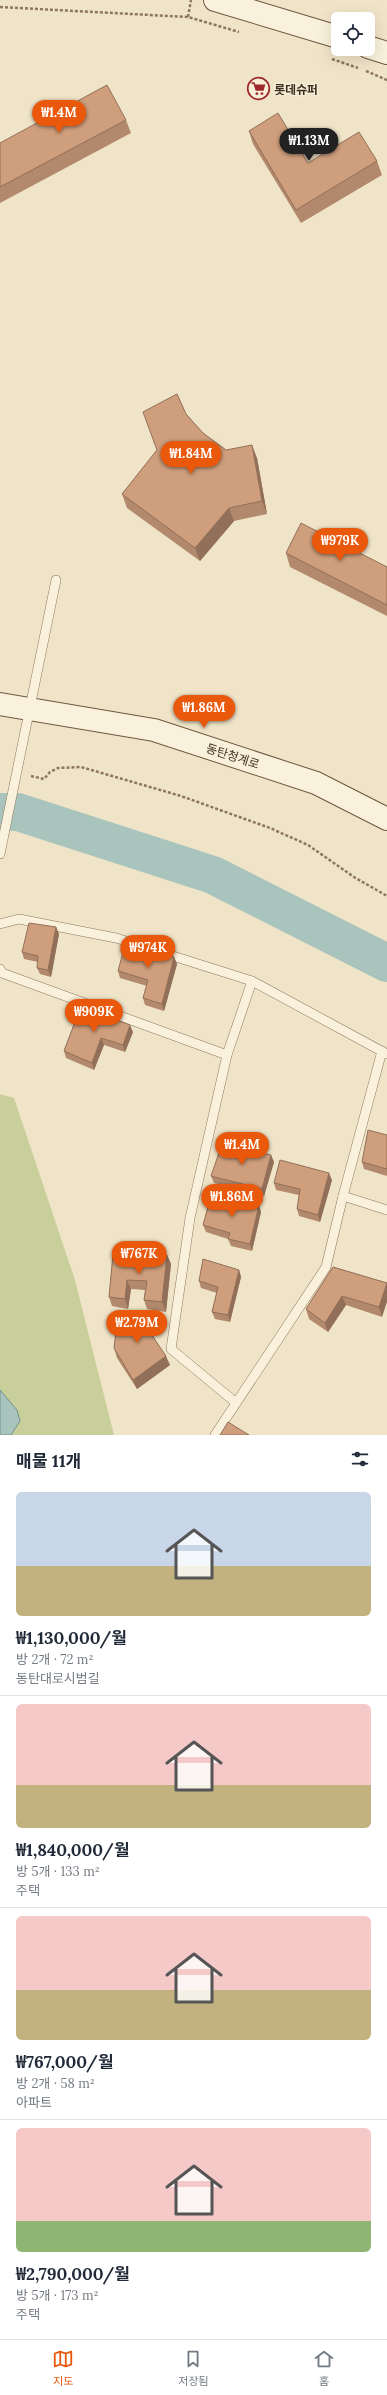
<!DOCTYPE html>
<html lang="ko">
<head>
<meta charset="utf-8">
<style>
  :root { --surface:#fff; --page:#f2f2f3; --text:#1f2937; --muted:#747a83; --line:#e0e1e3; --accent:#ea580c }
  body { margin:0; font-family:Lora,"Noto Sans KR",serif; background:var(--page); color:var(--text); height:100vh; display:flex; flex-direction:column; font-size:15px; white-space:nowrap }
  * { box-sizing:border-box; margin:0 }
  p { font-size:13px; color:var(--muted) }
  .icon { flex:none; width:22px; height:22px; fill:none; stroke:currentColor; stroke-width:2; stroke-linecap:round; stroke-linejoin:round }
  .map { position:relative; height:1435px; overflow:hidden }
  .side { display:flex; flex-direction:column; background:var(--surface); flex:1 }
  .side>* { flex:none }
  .buttons { position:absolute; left:331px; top:12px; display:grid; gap:8px }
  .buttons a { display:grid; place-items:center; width:44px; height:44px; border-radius:6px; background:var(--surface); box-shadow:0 4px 16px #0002; font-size:20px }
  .price { position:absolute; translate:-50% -34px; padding:0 9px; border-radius:14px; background:var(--accent); color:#fff; font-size:13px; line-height:26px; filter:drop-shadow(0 1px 2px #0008) }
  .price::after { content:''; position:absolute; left:50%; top:24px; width:12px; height:9px; margin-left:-6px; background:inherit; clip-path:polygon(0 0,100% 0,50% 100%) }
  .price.on { background:#222; color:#fff }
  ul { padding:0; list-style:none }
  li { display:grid; align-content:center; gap:8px; height:212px; padding:0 16px }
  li+li { border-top:1px solid var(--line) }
  li span { display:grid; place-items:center; height:124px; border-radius:6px; color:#555 }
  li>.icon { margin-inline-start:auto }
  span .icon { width:72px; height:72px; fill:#fffc; stroke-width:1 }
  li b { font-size:17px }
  h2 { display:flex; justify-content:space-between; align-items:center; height:48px; padding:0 16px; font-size:17px }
  .menu { display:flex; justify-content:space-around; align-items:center; height:56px; border-top:1px solid var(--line); background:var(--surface); font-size:11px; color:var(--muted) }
  .menu a { display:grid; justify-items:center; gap:2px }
  .menu .on { color:var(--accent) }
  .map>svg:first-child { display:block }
</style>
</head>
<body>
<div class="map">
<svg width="387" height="1435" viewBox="0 0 387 1435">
  <rect width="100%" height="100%" fill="#f0e4c8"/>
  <path fill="#c9cf9b" d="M0,1094L14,1098L75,1280L114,1435H0Z"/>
  <path fill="#a9c4bc" stroke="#6f938a" d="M0,1390L17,1410L20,1421L11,1435H0Z"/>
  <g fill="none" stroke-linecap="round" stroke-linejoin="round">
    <path stroke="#a9c4bc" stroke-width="38" d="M0,812H18L213,875L387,963"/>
    <defs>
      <g id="lane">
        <path d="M0,854L56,580"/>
        <path d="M0,924L19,919L116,938L252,981L387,1054"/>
        <path d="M0,969L2,973L227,1055"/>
        <path d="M382,1051L343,1196L387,1210"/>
        <path d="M235,1402L171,1349L190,1218L227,1055L252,981"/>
        <path d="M215,1435L326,1267L343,1196"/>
      </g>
      <g id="secondary">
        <path d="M215,0L338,37"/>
        <path d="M368,47L387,53"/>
        <path d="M0,704L154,730L316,783L387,819"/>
      </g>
    </defs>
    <use href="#lane" stroke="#8d765c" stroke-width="10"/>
    <use href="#secondary" stroke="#6f573f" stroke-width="24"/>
    <g stroke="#8d765c" stroke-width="2.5" stroke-dasharray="3 2" stroke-linecap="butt">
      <path d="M0,7L188,17L239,32"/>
      <path d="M188,17L191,0"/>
      <path d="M332,59L358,68"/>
      <path d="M366,71L387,80"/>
      <path d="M31,776L44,779L50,772L58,768L81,767L181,796L270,828L308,845L354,877L387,896"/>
    </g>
    <use href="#lane" stroke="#faf1dc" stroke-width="9"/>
    <use href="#secondary" stroke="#faf1dc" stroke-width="22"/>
  </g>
  <g fill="#b2896c">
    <path d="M126,120L131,133L0,203V143Z"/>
    <path d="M249,131L308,163L377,161L382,175L301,223L253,144Z"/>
    <path d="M186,414L203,433L226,450L257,458L267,514L234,521L200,561L127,508L122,494Z"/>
    <path d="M286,553L387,567V616L290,567Z"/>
    <path d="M56,927L59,934L51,977L40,974L37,968L38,962L24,959L22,952Z"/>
    <path d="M174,957L177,964L164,1011L145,1005L143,998L147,986L120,978L118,971Z"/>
    <path d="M81,1006L133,1032L125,1052L104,1045L94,1070L66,1058L64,1051Z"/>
    <path d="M387,1135V1176L364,1169L362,1162Z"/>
    <path d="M271,1155L274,1162L264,1196L214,1183L211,1176Z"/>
    <path d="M332,1180L320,1222L299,1216L297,1209L299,1195L276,1190L274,1183Z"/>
    <path d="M261,1212L252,1251L231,1246L228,1239L206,1232L203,1225Z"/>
    <path d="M113,1254L167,1255L171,1264L166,1312L147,1309L144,1300L145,1290L131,1289L128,1309L112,1306L109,1297Z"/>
    <path d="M333,1267L387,1283L382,1317L346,1305L328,1332L309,1319L306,1309Z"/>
    <path d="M239,1270L241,1277L230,1322L215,1319L212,1312L217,1293L201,1288L199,1281Z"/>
    <path d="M151,1316L154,1326L153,1337L170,1365L137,1389L117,1358L114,1348Z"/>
  </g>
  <g fill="#916f58">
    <path d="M252,445L257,458L267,514L262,501Z"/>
    <path d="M229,508L234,521L200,561L195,548Z"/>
    <path d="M56,927L59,934L51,977L48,970Z"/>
    <path d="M174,957L177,964L164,1011L162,1004Z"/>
    <path d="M130,1025L133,1032L125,1052L123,1045Z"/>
    <path d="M101,1038L104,1045L94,1070L92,1063Z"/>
    <path d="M271,1155L274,1162L264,1196L262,1189Z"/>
    <path d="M329,1173L332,1180L320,1222L318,1215Z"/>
    <path d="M259,1205L261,1212L252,1251L250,1244Z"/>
    <path d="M167,1255L171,1264L166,1312L162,1302Z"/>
    <path d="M239,1270L241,1277L230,1322L228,1315Z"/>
    <path d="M127,1280L131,1289L128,1309L125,1299Z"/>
    <path d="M387,1283V1302L382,1317L379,1307Z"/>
    <path d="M342,1296L346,1305L328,1332L325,1323Z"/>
    <path d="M151,1316L154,1326L153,1341L149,1331Z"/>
    <path d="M166,1356L170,1365L137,1389L133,1380Z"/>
  </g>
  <g fill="#cf9f7d" stroke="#916f58">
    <path d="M107,85L126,120L0,187V143Z"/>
    <path d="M278,113L308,163L359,132L377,161L296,210L249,131Z"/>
    <path d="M177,394L186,414L203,433L226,450L252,445L262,501L229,508L195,548L122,494L157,450L143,412Z"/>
    <path d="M301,523L387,567V605L286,553Z"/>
    <path d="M29,923L56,927L48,970L37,968L38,956L22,952Z"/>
    <path d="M126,941L174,957L162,1004L143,998L148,980L118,971Z"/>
    <path d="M81,1006L130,1025L123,1045L101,1038L92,1063L64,1051Z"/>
    <path d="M368,1130L387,1135V1169L362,1162Z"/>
    <path d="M222,1144L271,1155L262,1189L211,1176Z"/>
    <path d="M280,1160L329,1173L318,1215L297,1209L300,1189L274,1183Z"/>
    <path d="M211,1196L259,1205L250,1244L228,1239L230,1233L203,1225Z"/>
    <path d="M113,1254L167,1255L162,1302L144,1300L147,1281L127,1280L125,1299L109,1297Z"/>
    <path d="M203,1259L239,1270L228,1315L212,1312L218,1287L199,1281Z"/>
    <path d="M333,1267L387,1283L379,1307L342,1296L325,1323L306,1309Z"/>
    <path d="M118,1314L151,1316L149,1331L166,1356L133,1380L114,1348Z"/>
    <path d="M228,1422L249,1435H220Z"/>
  </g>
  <defs>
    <symbol id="supermarket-ring" viewBox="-11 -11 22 22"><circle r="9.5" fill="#f7eed8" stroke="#9e2a2b" stroke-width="1.5"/><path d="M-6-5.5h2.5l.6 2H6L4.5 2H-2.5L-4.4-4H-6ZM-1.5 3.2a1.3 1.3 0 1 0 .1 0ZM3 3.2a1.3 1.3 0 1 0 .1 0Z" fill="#9e2a2b"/></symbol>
  </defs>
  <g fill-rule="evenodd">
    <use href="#supermarket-ring" x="246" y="76" width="25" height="25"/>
  </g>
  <g text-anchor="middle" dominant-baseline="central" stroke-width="3" stroke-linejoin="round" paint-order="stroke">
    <g font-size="12" font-weight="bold" fill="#3d2e20" stroke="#f7eed8" text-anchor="start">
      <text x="274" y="89">롯데슈퍼</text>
    </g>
    <g font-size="12" fill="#3d2e20" stroke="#f7eed8">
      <text transform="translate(233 756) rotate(18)">동탄청계로</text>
    </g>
  </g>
</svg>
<div class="buttons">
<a><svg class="icon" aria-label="locate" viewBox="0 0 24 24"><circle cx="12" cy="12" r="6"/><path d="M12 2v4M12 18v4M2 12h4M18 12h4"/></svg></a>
</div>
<b class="price" style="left:59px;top:134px">₩1.4M</b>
<b class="price on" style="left:309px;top:162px">₩1.13M</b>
<b class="price" style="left:191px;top:475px">₩1.84M</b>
<b class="price" style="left:340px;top:562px">₩979K</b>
<b class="price" style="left:204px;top:729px">₩1.86M</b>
<b class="price" style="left:148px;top:969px">₩974K</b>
<b class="price" style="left:94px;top:1033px">₩909K</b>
<b class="price" style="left:242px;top:1166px">₩1.4M</b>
<b class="price" style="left:232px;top:1218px">₩1.86M</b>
<b class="price" style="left:139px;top:1275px">₩767K</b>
<b class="price" style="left:137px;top:1344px">₩2.79M</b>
</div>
<section class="side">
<h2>매물 11개<svg class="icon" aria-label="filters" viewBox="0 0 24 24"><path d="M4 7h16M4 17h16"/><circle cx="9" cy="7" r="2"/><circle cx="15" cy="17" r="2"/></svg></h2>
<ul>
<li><span style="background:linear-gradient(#c9d6e8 60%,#c2b280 0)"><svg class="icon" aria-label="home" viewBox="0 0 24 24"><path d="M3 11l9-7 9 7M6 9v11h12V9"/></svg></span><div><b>₩1,130,000/월</b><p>방 2개 · 72 m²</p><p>동탄대로시범길</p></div></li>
<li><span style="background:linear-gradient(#f6c9c9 65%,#c2b280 0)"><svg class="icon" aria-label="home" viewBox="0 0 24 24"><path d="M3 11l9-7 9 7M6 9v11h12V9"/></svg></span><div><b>₩1,840,000/월</b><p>방 5개 · 133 m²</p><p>주택</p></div></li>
<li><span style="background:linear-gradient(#f6c9c9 60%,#c2b280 0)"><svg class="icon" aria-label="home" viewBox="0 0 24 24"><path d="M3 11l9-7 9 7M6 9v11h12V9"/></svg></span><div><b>₩767,000/월</b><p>방 2개 · 58 m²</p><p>아파트</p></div></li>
<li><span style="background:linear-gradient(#f6c9c9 75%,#8fb573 0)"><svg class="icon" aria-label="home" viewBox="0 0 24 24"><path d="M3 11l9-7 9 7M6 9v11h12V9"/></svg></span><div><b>₩2,790,000/월</b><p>방 5개 · 173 m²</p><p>주택</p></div></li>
</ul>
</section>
<nav class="menu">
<a class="on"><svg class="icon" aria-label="map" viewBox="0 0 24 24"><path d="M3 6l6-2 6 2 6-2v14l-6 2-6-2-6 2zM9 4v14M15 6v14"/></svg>지도</a>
<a><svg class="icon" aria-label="saved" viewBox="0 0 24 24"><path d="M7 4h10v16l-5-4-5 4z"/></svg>저장됨</a>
<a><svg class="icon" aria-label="home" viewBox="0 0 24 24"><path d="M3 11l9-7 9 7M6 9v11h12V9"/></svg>홈</a>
</nav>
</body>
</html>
